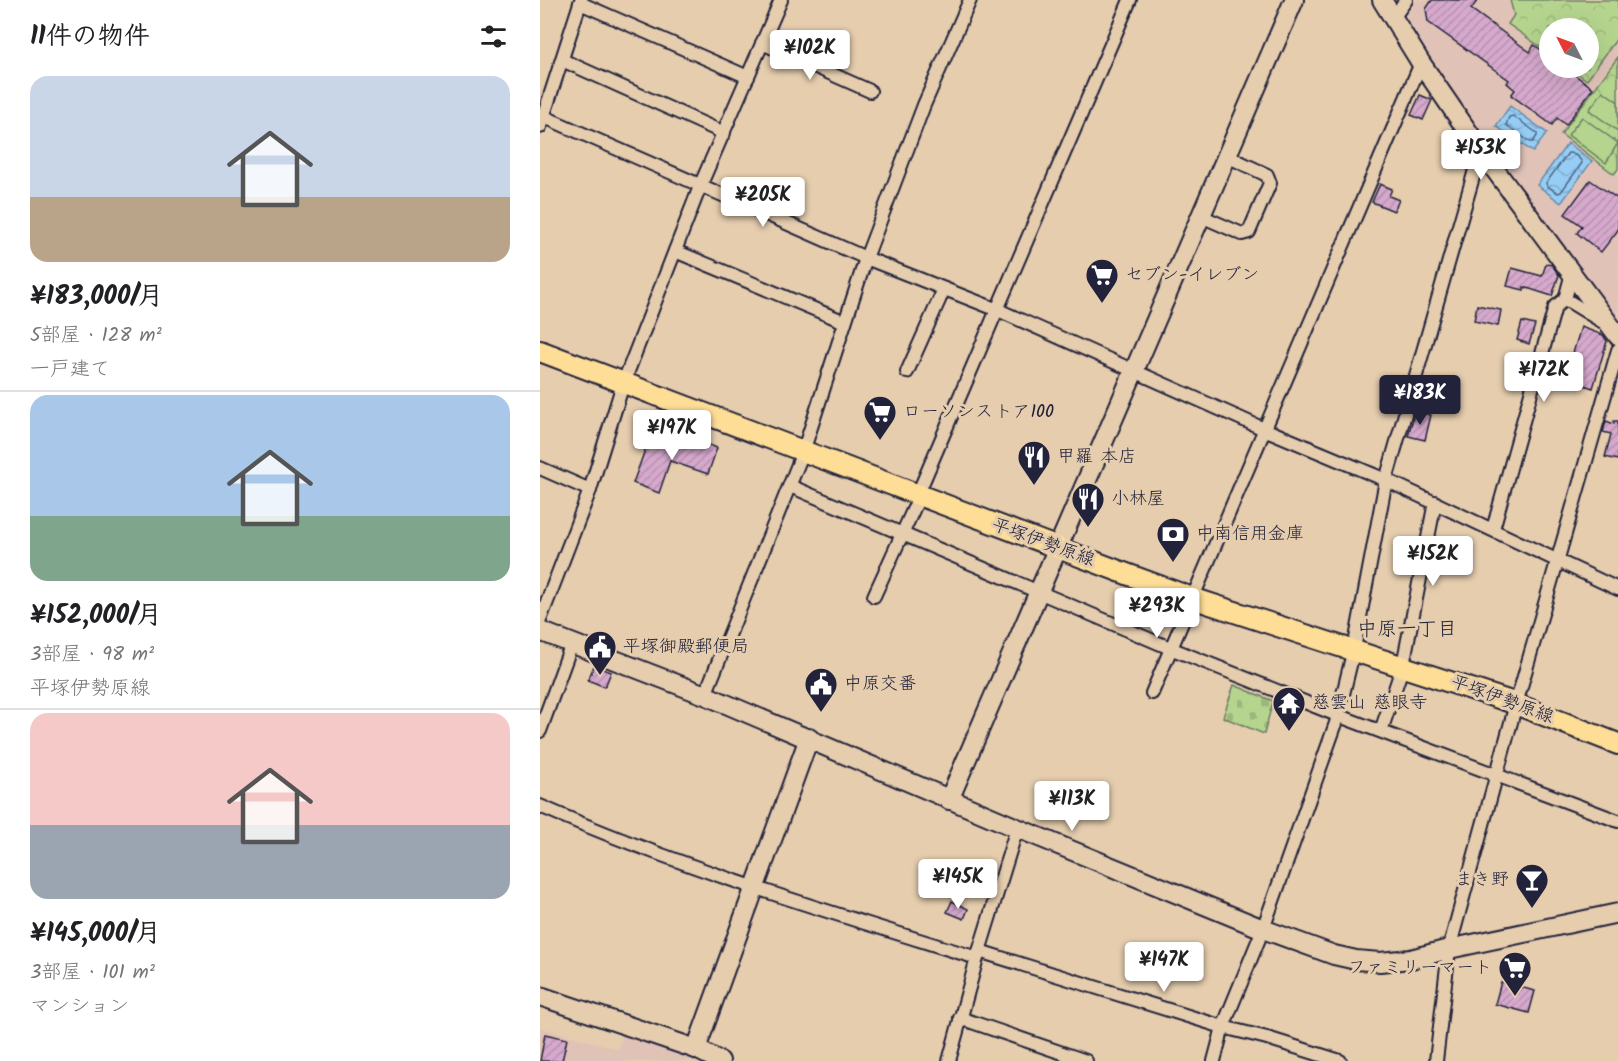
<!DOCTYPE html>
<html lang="ja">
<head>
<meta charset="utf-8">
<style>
  :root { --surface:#fff; --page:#f2f2f2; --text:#202124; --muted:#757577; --line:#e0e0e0; --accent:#22223b }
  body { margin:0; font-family:Kalam,"Klee One",sans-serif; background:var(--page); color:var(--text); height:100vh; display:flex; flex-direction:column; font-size:22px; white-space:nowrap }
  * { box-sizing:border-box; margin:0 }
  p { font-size:20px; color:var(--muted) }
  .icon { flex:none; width:33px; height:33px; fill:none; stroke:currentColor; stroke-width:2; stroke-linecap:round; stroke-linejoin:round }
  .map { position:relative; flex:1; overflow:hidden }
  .drawer { display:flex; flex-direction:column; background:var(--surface); width:540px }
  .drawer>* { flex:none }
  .needle { width:39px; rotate:312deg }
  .fabs { position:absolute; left:999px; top:18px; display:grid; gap:12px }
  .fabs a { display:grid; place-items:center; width:60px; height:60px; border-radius:50%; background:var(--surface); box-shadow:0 6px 24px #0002; font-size:30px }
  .price { position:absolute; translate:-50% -51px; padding:0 14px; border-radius:6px; background:#fff; color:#222; font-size:20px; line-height:39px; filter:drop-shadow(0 2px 3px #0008) }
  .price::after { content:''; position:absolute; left:50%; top:36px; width:18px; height:14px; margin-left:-9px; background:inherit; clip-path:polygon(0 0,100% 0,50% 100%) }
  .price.active { background:var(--accent); color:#fff }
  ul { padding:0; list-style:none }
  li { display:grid; align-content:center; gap:12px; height:318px; padding:0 30px }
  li+li { border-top:2px solid var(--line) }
  li span { display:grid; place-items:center; height:186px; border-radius:18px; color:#555 }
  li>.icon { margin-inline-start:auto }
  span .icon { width:108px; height:108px; fill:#fffc; stroke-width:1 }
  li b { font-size:26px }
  h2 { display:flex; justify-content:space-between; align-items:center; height:72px; padding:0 30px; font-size:26px }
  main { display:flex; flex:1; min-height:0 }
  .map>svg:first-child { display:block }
</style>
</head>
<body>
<main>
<section class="drawer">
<h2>11件の物件<svg class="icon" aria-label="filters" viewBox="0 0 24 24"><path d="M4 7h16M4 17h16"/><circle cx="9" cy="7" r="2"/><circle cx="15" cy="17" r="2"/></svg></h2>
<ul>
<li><span style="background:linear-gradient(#c9d6e8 65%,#b9a48a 0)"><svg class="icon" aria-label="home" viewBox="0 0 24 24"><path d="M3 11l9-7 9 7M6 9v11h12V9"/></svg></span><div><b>¥183,000/月</b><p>5部屋 · 128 m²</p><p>一戸建て</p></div></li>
<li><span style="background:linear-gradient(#a9c7e8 65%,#7fa58c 0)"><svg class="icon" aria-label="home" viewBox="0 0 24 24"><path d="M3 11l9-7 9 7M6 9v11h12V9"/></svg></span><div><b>¥152,000/月</b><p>3部屋 · 98 m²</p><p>平塚伊勢原線</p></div></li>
<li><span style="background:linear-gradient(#f6c9c9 60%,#9aa5b1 0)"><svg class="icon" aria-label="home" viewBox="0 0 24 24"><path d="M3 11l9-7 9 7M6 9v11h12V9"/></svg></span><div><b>¥145,000/月</b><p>3部屋 · 101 m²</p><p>マンション</p></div></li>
</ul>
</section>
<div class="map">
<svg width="1078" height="1061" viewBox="0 0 1078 1061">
  <defs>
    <pattern id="forest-crowns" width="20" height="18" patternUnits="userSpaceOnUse" patternTransform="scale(1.5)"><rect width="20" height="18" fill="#b5d58e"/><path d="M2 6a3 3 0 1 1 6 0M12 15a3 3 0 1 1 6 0" fill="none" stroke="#9bb77b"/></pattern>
    <pattern id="cemetery-stones" width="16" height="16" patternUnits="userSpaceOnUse" patternTransform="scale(1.5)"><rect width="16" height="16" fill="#b5d58e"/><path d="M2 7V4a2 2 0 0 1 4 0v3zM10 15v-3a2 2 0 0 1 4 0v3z" fill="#9bb77b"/></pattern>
    <pattern id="water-waves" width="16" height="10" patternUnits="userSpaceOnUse" patternTransform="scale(1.5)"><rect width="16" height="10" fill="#95cdf4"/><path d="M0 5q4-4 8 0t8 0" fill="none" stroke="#80b0d2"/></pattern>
    <pattern id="building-hatch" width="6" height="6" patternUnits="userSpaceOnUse" patternTransform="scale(1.5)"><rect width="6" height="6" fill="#d6a9cc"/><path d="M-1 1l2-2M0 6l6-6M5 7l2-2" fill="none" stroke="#b791b0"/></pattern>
  </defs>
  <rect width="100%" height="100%" fill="#e5cdae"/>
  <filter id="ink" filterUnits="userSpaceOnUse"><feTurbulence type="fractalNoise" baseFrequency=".0167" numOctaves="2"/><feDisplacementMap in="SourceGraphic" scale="12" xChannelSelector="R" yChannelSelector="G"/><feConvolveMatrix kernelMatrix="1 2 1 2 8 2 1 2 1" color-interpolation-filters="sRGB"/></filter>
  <g filter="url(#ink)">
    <g fill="#e0c2b7" fill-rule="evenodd">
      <path d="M876,0H1078V322L981,189L867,24V13ZM1010,28H1048V68H1010Z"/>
      <path d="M0,1028L78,1049L85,1028L168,1061H0Z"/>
    </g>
    <g fill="url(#forest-crowns)" stroke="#6c7c64" stroke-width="1.5">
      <path d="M970,0H1078V37L1047,80L1030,68H1048V28H1010L1009,53L968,24L974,15Z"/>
      <path d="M1078,57V169L1074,174L1021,134Z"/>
    </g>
    <path fill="url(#cemetery-stones)" stroke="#6c7c64" stroke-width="1.5" d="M694,685L733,701L724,734L683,717Z"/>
    <g fill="#b5d58e" stroke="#6c7c64" stroke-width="1.5">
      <path d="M1063,91L1078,102V131L1049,110Z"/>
      <path d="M1042,117L1078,143L1066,163L1028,135Z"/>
    </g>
    <g fill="url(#water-waves)" stroke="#6789aa" stroke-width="1.5">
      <path d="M970,106L1007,133L993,152L956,126Z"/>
      <path d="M1028,143L1052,161L1021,203L997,185Z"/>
    </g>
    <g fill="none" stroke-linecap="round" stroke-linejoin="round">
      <g stroke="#506685" stroke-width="1.5">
        <path d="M973,116L997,133V136L993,142H990L966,125L969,117Z"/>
        <path d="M1028,153C1033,152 1041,159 1042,163L1021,192L1018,193L1007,186L1006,183Z"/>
      </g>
    </g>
    <g fill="url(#building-hatch)" stroke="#22223b" stroke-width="1.5">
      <path d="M892,0H938L931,9L990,52L994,45L1010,56V68H1025L1053,88L1026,125L1017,118L1012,125L971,95L975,90L967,83L969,80L888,22L886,9Z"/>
      <path d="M880,95L892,100L883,120L871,115Z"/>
      <path d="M1050,180L1078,199V230L1061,252L1037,233L1042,226L1025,214Z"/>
      <path d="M840,184L852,189L849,196L859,200L854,211L832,202Z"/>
      <path d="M1006,264L1012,265L1019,275L1012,296L984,287V290L967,286L972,268L1002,276Z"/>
      <path d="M937,305L961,310L958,326L934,321Z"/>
      <path d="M982,322L995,325L989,344L977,340Z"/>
      <path d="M1041,327L1063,335L1067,341L1053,388L1025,379Z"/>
      <path d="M875,411L891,415L885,440L868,436Z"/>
      <path d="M1066,421L1074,424V421H1078V460L1065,457L1071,434L1063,432Z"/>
      <path d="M110,436L145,448L149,437L177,448L168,474L130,461L119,493L93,483Z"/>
      <path d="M54,666L71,672L65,687L48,680Z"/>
      <path d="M412,901L428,909L424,919L407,912Z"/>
      <path d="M961,982L995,991L989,1013L955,1004Z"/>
      <path d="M5,1034L27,1039L22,1061H0Z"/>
    </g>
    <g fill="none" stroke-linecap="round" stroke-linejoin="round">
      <defs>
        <g id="street">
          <path d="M40,3L208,77"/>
          <path d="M853,18L866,0"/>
          <path d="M222,43L330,91"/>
          <path d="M22,60L184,133"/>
          <path d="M0,115L326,258L458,310L724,429L846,480L1078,589"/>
          <path d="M0,127L41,0"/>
          <path d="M661,216L702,234L709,232L730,183L727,175L687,156"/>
          <path d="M135,251L305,322"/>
          <path d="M1025,299L1066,324"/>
          <path d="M367,372L404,289"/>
          <path d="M0,468L50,490"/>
          <path d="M250,486L630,648L797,715L1078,821"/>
          <path d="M377,496L590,0"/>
          <path d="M953,529L1015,307L1025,299L1032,273"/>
          <path d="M334,596L379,497"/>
          <path d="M0,620L50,490L83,384L161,184L241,0"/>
          <path d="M612,693L881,63"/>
          <path d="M165,695L263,452L326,258L384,105L430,0"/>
          <path d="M0,731L32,643"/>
          <path d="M841,731L863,665L895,502"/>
          <path d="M0,806C141,868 289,912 437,958"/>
          <path d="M439,951L683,1027L727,1038L800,1061"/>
          <path d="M420,1018L546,1061"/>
          <path d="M409,1061L437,958L477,828"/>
          <path d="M674,1061L683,1027L723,929L796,723L814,649L846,480L935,170L944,155"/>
          <path d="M896,1061L909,949L976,704L1078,350"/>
        </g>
        <g id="secondary">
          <path d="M842,0L881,63L944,155L1078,336"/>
          <path d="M0,631L165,695L477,828L723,929L794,955L816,960L840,962L871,959L909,949L1078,913"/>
          <path d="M409,800L754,0"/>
          <path d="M0,996L156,1049L180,1061"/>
          <path d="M156,1049L269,738"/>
        </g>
        <path id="primary" d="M0,351L584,573L652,598L968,701L1078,744"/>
      </defs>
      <use href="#street" stroke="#22223b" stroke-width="16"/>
      <use href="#secondary" stroke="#22223b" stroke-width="22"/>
      <use href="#primary" stroke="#22223b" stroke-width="24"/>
      <use href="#street" stroke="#e5cdae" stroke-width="12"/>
      <use href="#secondary" stroke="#e5cdae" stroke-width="18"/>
      <use href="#primary" stroke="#fedd96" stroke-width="20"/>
    </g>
  </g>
  <defs>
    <symbol id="supermarket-pin" viewBox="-11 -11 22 30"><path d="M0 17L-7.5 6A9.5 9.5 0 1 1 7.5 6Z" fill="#22223b" stroke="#e5cdae"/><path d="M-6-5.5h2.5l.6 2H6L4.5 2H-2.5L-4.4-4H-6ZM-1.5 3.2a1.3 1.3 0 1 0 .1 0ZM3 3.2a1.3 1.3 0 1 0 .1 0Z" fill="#fff"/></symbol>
    <symbol id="restaurant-pin" viewBox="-11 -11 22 30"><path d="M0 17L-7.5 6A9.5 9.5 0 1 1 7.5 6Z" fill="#22223b" stroke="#e5cdae"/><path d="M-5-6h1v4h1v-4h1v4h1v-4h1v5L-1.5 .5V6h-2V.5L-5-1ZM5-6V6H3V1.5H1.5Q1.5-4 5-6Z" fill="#fff"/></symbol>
    <symbol id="bank-pin" viewBox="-11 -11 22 30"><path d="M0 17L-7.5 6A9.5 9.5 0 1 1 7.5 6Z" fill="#22223b" stroke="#e5cdae"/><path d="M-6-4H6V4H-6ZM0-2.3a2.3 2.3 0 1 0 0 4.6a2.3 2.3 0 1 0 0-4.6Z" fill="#fff"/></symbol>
    <symbol id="civic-pin" viewBox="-11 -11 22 30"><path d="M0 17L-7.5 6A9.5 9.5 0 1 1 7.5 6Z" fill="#22223b" stroke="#e5cdae"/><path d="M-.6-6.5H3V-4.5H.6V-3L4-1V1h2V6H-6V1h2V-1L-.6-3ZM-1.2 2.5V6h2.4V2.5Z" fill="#fff"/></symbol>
    <symbol id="temple-pin" viewBox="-11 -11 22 30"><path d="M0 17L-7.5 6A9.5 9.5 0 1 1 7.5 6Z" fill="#22223b" stroke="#e5cdae"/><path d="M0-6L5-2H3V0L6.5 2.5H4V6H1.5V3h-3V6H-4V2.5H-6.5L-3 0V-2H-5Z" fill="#fff"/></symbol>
    <symbol id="bar-pin" viewBox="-11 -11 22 30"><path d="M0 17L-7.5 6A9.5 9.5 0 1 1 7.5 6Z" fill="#22223b" stroke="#e5cdae"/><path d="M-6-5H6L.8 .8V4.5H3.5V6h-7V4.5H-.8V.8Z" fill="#fff"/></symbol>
  </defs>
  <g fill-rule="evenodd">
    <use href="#supermarket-pin" x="543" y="256" width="38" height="52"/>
    <use href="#supermarket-pin" x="321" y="393" width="38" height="52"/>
    <use href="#restaurant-pin" x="475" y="438" width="38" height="52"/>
    <use href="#restaurant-pin" x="529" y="480" width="38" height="52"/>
    <use href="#bank-pin" x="614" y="515" width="38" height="52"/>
    <use href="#civic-pin" x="41" y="628" width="38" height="52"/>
    <use href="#civic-pin" x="262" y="665" width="38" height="52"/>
    <use href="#temple-pin" x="730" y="684" width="38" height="52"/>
    <use href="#bar-pin" x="973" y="861" width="38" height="52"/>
    <use href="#supermarket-pin" x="956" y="949" width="38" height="52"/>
  </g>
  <g text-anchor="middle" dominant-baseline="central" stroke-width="6" stroke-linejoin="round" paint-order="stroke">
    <g font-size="18" fill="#22223b" stroke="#e5cdae" text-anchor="start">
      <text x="585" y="275">セブン-イレブン</text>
      <text x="363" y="412">ローソンストア100</text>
      <text x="517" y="457">甲羅 本店</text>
      <text x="571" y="499">小林屋</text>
      <text x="656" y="534">中南信用金庫</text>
      <text x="83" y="647">平塚御殿郵便局</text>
      <text x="304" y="684">中原交番</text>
      <text x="772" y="703">慈雲山 慈眼寺</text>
      <text x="969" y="880" text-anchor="end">まき野</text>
      <text x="952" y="968" text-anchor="end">ファミリーマート</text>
    </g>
    <g font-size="18" fill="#22223b" stroke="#e5cdae">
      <text transform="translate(503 543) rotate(20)">平塚伊勢原線</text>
      <text transform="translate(962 700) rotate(20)">平塚伊勢原線</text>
    </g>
    <g font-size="20" fill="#22223b" stroke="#e5cdae">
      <text x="867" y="630">中原一丁目</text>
    </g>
  </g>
</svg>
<div class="fabs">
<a><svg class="needle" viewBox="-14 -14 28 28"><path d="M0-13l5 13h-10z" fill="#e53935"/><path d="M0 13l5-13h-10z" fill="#757577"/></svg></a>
</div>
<b class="price" style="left:270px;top:81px">¥102K</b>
<b class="price" style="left:941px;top:181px">¥153K</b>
<b class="price" style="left:223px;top:228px">¥205K</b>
<b class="price" style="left:1004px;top:403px">¥172K</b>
<b class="price active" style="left:880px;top:426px">¥183K</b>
<b class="price" style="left:132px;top:461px">¥197K</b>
<b class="price" style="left:893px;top:587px">¥152K</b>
<b class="price" style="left:617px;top:639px">¥293K</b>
<b class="price" style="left:532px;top:832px">¥113K</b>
<b class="price" style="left:418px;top:910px">¥145K</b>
<b class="price" style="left:624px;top:993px">¥147K</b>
</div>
</main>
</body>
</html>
